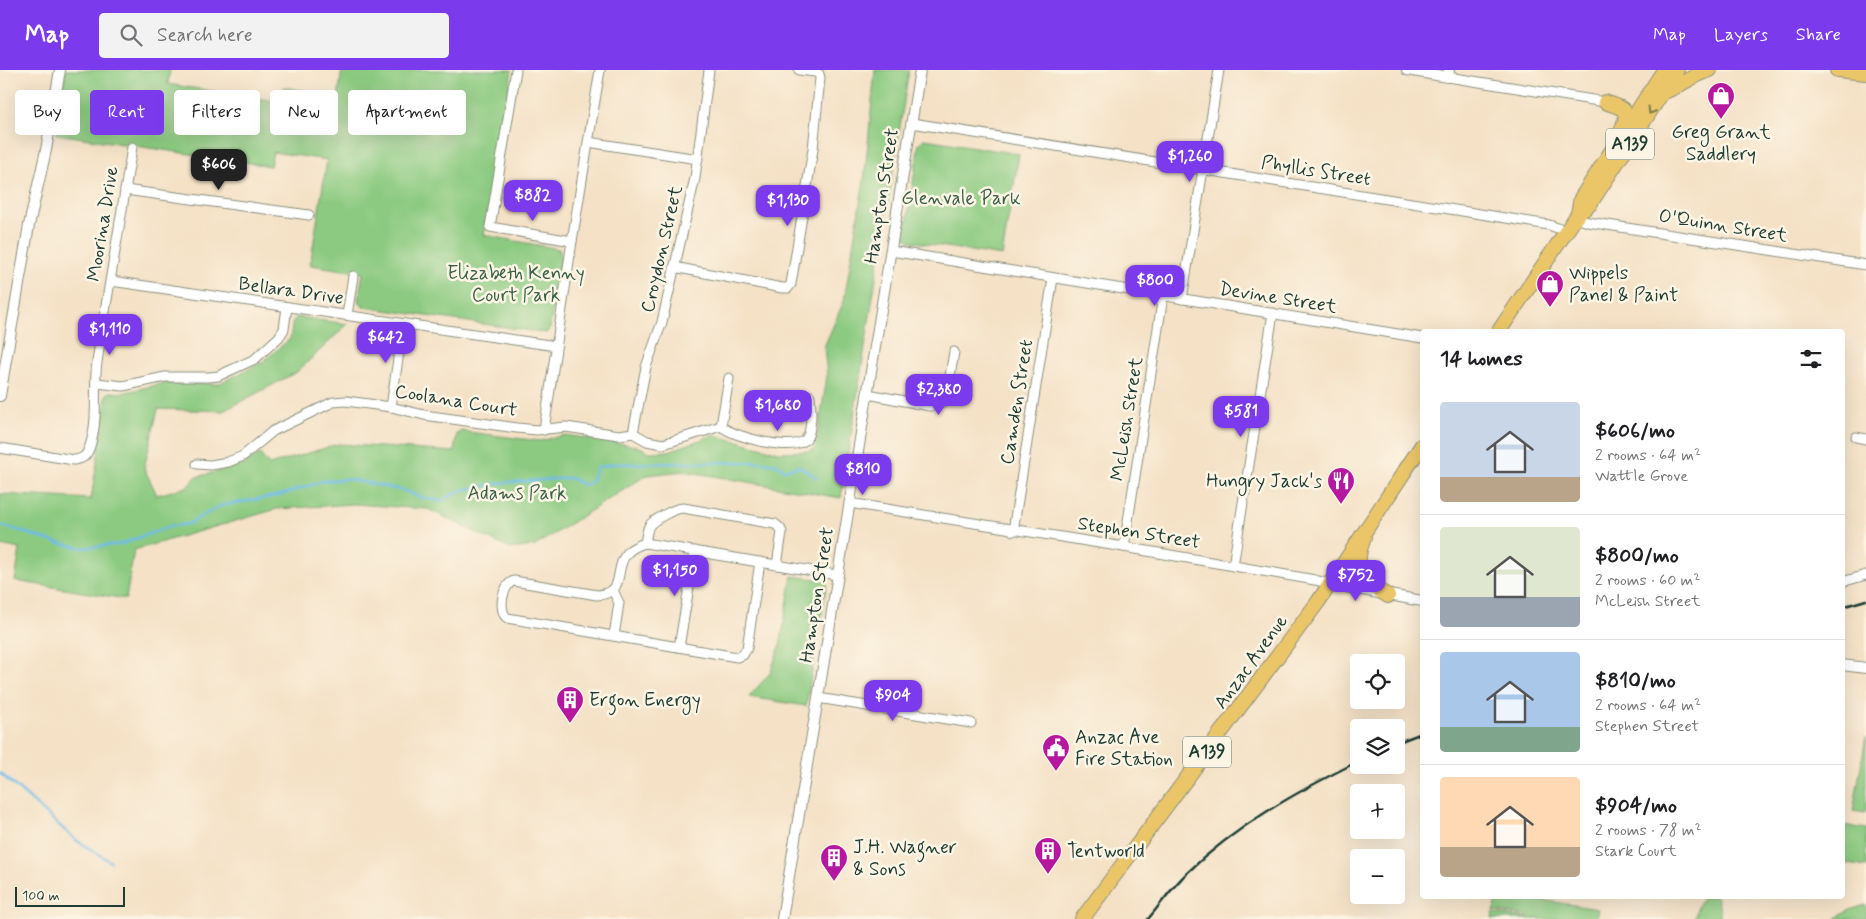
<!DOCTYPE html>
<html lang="en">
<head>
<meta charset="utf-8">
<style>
  :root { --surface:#fff; --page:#f2f2f2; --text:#202124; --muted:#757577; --line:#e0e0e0; --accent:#7c3aed }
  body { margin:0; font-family:Mynerve,sans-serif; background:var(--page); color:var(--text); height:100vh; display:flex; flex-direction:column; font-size:19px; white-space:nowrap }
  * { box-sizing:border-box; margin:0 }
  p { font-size:16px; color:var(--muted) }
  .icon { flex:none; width:28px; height:28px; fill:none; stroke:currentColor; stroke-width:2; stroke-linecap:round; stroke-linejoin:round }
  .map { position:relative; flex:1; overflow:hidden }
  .side { position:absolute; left:1420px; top:259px; width:425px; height:570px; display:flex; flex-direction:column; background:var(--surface); border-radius:5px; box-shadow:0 5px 20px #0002 }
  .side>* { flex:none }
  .top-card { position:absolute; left:15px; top:20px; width:475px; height:45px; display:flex; gap:10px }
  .fabs { position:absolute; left:1350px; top:584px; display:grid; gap:10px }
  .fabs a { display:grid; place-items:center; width:55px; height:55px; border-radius:5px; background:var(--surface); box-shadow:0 5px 20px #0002; font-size:25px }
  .scale { position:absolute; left:15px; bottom:12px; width:110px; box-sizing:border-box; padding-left:5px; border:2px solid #1f3d34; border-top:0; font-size:14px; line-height:18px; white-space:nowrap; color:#1f3d34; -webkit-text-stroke:4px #fcf5e5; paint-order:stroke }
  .price { position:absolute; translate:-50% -42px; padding:0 11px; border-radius:10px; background:var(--accent); color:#fff; font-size:16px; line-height:32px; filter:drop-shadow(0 1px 2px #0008) }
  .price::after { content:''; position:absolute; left:50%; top:30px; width:15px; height:11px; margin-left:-8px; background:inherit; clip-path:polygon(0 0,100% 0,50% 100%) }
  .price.active { background:#222; color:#fff }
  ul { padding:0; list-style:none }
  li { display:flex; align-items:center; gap:15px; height:125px; padding:0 20px }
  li+li { border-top:1px solid var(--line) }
  li span { display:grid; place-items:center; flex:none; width:140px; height:100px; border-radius:5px; color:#555 }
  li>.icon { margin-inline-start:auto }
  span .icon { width:60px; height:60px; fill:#fffc; stroke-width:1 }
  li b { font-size:21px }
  h2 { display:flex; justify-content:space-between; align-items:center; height:60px; padding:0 20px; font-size:21px }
  .chip { padding:0 18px; border-radius:5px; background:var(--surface); box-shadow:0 5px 20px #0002; font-size:18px; line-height:45px }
  .chip.active { background:var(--accent); color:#fff }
  header { display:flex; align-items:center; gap:30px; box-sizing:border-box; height:70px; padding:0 25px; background:var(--accent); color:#fff }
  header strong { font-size:24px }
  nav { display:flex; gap:28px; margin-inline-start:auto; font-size:18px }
  .search { width:350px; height:45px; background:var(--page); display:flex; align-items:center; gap:12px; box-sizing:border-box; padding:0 18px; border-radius:5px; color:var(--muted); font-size:19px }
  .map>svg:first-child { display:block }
</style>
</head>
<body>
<header>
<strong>Map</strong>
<div class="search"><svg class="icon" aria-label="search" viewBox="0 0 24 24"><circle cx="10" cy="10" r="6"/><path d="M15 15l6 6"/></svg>Search here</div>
<nav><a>Map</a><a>Layers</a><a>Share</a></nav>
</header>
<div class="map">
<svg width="1866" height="849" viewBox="0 0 1866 849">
  <rect width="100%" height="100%" fill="#fcf5e5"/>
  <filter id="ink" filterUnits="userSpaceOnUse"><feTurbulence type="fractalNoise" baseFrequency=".02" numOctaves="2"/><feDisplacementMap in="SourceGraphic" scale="10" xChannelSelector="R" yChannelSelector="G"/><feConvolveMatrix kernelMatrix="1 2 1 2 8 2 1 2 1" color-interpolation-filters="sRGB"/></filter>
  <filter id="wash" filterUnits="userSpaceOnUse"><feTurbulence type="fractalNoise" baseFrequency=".0096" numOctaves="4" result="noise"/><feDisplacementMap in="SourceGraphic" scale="20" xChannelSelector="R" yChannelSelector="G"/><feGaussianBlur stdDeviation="1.12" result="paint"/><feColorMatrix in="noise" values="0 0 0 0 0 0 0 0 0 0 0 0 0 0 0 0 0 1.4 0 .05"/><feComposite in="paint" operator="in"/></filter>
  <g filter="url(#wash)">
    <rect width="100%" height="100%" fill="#f4e1c6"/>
    <g fill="#8cca81" stroke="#56845a">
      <path d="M66,0H170L168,14L280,32L283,17L338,26L342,0H512L484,165L559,179L561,186L553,231L550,259L546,263L363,237L358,230L363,203L310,195L327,90L273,82L270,96L56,64Z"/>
      <path d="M875,0H909L841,428L684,401L647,405L535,476L510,479L428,439L353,434L277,439L134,480L126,529L15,511L20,479L0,475V424L91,429L105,341L106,325L110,322L122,323L165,313L218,314L261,293L290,269L293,251L297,247L348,254L297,302L223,341L158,339L144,398L157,425L187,417L196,407L243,395L260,384L269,395L338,374L454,382L457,363L460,364V361L540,371L565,365L637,376L650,382L669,381L714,365L779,382L811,381L816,376L827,306L824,277L844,231L865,103Z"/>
      <path d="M925,69L1019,84L1002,186L909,171L905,165L919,73Z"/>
      <path d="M792,506L824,510L827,514L806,636L749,627L770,603L780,576Z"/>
      <path d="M1866,667V743L1853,741Z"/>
      <path d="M1844,755L1866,759V797L1843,793Z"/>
      <path d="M1496,826H1517L1598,839L1596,849H1492L1493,843L1527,848V846L1494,841Z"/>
      <path d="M1704,826H1716L1720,839V849H1694L1698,835Z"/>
      <path d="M1866,835V849H1835L1849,840Z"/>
    </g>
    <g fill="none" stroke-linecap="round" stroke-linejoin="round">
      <g stroke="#6ebce8" stroke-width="2.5">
        <path d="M616,394L759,392L777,394L785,400L799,396L817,408"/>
        <path d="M0,456L11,458L54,472L83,478L121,474L171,456L188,454L220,436L281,425L323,411L348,409L406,421L419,427L441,431L462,420L499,413L570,408L585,415L592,411L594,404L598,397L613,394"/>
        <path d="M0,703L76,770L111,792"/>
      </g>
    </g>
  </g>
  <g filter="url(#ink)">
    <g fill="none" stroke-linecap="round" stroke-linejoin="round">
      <defs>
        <g id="minor">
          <path d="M516,0L490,157L572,171"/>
          <path d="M1448,7L1605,32"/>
          <path d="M912,53L1549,155L1566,161"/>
          <path d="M588,72L698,89"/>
          <path d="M125,120L309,145"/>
          <path d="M1575,148L1588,152L1866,195"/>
          <path d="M891,181L1422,268"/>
          <path d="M674,197L782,218H788L791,214L813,79L820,8L819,4L815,2L799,0"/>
          <path d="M111,211L556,276"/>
          <path d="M1182,229L1219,0"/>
          <path d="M347,245L353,206"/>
          <path d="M97,313L123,316L165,307H209L218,306L255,289L279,267L284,259L287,237"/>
          <path d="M868,324L930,336L943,333L947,324L954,282"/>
          <path d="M391,337L403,254"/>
          <path d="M721,356C733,367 794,383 806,369C813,360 811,337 810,326"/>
          <path d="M721,356L729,308"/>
          <path d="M544,360L572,171L600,0"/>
          <path d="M633,363L646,297L662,252L695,108L709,0"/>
          <path d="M1856,367L1866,369"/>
          <path d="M0,378L74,390C84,389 87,385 90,376C99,348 93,320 97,292C108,220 121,149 132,77"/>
          <path d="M197,394L211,395L228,392L243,386L273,361L333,332L346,331L391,337L424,345L517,358L537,360L566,357L619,365L633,363L647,371L663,374L721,356"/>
          <path d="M849,433L1124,477L1315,510L1330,514"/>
          <path d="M1013,461L1053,208"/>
          <path d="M645,473C646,468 647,460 649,456C653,450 675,438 683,438L775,454L780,458L782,462L777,495"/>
          <path d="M1124,477L1163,226"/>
          <path d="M760,492L747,578L743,585L737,587L507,548C498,541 502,514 514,511L597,525C628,523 612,499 628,482C632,478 639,475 645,473L837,505"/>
          <path d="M1233,496L1273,243"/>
          <path d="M1842,512L1866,505"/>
          <path d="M613,520L619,533L614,566"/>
          <path d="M679,577L695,481"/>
          <path d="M818,628L971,653"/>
        </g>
        <g id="tertiary">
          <path d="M1407,0L1448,7L1449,0"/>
          <path d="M0,326L29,155L46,80L60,0"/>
          <path d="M1330,514L1422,531"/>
          <path d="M1842,595L1866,598"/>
          <path d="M782,849L920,0"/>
        </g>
        <g id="trunk">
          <path d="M1837,0L1866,3"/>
          <path d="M1664,22C1680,16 1693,5 1710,0"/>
          <path d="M1605,32C1624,39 1630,38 1622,59"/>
          <path d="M1578,144L1581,128L1664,0"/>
          <path d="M1499,261L1578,144L1590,134L1677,0"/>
          <path d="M1364,468C1351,499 1363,510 1388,526"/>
          <path d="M1082,849L1318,532L1422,375"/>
        </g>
      </defs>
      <use href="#minor" stroke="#8a8f7d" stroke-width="11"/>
      <use href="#tertiary" stroke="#8a8f7d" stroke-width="12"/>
      <use href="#trunk" stroke="#8a8f7d" stroke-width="16"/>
      <use href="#minor" stroke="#fff" stroke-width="9"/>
      <use href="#tertiary" stroke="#fff" stroke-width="10"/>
      <use href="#trunk" stroke="#ebc669" stroke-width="14"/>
      <g stroke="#1f3d34" stroke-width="2.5">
        <path d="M1842,537L1866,530"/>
        <path d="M1396,673L1422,663"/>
        <path d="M1148,849C1161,834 1172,817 1187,803C1237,755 1298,721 1359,691"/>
      </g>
    </g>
    <defs><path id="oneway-chevron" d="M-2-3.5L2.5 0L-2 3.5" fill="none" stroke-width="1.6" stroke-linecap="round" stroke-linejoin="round" transform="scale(1.25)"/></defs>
    <use stroke="#7b7b4c" href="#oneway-chevron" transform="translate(1651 41) rotate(122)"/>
  </g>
  <defs>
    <symbol id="shop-pin" viewBox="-11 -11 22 30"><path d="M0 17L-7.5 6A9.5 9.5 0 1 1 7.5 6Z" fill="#b5179e" stroke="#fcf5e5"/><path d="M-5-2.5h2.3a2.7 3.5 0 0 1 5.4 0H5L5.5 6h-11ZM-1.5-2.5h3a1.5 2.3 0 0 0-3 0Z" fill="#fff"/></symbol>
    <symbol id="restaurant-pin" viewBox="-11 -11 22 30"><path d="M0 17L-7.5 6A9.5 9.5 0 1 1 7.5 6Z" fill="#b5179e" stroke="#fcf5e5"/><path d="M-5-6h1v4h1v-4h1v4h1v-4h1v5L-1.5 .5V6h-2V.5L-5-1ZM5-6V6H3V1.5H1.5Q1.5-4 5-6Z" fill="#fff"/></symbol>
    <symbol id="building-pin" viewBox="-11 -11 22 30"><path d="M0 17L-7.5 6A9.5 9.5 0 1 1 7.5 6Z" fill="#b5179e" stroke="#fcf5e5"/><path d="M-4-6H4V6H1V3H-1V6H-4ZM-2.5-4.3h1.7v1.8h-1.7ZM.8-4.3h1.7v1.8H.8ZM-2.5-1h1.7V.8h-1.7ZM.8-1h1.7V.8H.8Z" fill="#fff"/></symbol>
    <symbol id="civic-pin" viewBox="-11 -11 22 30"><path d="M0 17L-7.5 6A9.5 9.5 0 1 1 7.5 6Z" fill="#b5179e" stroke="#fcf5e5"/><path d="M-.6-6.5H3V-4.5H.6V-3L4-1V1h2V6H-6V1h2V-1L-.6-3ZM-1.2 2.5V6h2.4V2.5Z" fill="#fff"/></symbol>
  </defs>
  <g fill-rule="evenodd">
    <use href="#shop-pin" x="1705" y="10" width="32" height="43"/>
    <use href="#shop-pin" x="1534" y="198" width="32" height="43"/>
    <use href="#restaurant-pin" x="1325" y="395" width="32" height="43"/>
    <use href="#building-pin" x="554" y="614" width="32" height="43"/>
    <use href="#civic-pin" x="1040" y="662" width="32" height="43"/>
    <use href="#building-pin" x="1032" y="765" width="32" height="43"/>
    <use href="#building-pin" x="818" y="772" width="32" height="43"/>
  </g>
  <g text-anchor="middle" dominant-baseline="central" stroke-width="5" stroke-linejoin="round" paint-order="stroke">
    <g fill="#fcf5e5" stroke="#617469" stroke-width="1">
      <rect x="1606" y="58.5" width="48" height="31" rx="4"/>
      <rect x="1183" y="666.5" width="48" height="31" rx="4"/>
    </g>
    <g font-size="18" font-weight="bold" fill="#1f3d34">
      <text x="1630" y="74">A139</text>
      <text x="1207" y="682">A139</text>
    </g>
    <g font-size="19" fill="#1f3d34" stroke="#fcf5e5" text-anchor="start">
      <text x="1721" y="62" text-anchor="middle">Greg Grant<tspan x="1721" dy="22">Saddlery</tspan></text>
      <text x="1569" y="203">Wippels<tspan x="1569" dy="22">Panel &amp; Paint</tspan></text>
      <text x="1322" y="411" text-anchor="end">Hungry Jack's</text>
      <text x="589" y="630">Ergon Energy</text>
      <text x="1075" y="667">Anzac Ave<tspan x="1075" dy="22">Fire Station</tspan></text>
      <text x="853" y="777">J.H. Wagner<tspan x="853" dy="22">&amp; Sons</tspan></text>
      <text x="1067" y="781">Tentworld</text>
    </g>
    <g font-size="19" fill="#1f3d34" stroke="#fcf5e5">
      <text transform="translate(1316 101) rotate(9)">Phyllis Street</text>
      <text transform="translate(882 126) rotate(-81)">Hampton Street</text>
      <text transform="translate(103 154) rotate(-81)">Moorina Drive</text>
      <text transform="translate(1723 156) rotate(9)">O'Quinn Street</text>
      <text transform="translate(662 179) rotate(-77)">Croydon Street</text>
      <text transform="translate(291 221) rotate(8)">Bellara Drive</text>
      <text transform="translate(1278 228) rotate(9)">Devine Street</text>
      <text transform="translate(456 331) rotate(9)">Coolana Court</text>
      <text transform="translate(1017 332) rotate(-81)">Camden Street</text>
      <text transform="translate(1127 349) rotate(-81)">McLeish Street</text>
      <text transform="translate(1139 463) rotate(9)">Stephen Street</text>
      <text transform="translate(817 525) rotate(-81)">Hampton Street</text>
      <text transform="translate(1251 592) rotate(-54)">Anzac Avenue</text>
    </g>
    <g font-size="19" fill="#3a6047" stroke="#fcf5e5">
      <text x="961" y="128">Glenvale Park</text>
      <text x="516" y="203">Elizabeth Kenny<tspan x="516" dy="22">Court Park</tspan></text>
      <text x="517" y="423">Adams Park</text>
    </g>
  </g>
</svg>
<div class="fabs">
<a><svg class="icon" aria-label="locate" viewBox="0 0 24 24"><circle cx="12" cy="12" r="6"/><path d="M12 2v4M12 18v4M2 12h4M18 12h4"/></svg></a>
<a><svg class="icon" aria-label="layers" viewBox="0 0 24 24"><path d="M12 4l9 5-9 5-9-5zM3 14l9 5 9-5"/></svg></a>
<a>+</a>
<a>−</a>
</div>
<div class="scale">100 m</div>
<b class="price" style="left:1190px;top:113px">$1,260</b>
<b class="price active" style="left:219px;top:121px">$606</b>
<b class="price" style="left:533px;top:152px">$882</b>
<b class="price" style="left:788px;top:157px">$1,130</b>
<b class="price" style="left:1155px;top:237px">$800</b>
<b class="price" style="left:110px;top:286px">$1,110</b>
<b class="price" style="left:386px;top:294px">$642</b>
<b class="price" style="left:939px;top:346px">$2,380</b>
<b class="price" style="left:778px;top:362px">$1,680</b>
<b class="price" style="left:1241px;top:368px">$581</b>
<b class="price" style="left:863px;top:426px">$810</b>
<b class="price" style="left:675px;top:527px">$1,150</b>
<b class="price" style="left:1356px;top:532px">$752</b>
<b class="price" style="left:893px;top:652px">$904</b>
<div class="top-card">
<a class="chip">Buy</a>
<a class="chip active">Rent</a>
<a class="chip">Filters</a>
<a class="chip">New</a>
<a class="chip">Apartment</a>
</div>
<section class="side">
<h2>14 homes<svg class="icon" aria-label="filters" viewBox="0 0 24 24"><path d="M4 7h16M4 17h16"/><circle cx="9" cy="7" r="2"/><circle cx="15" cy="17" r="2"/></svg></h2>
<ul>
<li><span style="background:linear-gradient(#c9d6e8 75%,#b9a48a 0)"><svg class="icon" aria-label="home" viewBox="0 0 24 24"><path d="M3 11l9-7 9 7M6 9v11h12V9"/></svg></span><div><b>$606/mo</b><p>2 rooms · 64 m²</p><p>Wattle Grove</p></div></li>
<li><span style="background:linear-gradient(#dfe7d0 70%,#9aa5b1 0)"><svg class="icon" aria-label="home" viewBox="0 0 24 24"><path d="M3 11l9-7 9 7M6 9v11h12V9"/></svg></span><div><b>$800/mo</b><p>2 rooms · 60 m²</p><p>McLeish Street</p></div></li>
<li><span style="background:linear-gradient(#a9c7e8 75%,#7fa58c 0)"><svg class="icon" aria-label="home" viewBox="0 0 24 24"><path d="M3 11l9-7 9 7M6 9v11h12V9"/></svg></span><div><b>$810/mo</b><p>2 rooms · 64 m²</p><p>Stephen Street</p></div></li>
<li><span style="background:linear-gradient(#ffd9b3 70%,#b9a48a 0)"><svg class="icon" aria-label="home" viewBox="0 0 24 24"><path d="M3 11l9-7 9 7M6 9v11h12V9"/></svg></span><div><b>$904/mo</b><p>2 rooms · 78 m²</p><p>Stark Court</p></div></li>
</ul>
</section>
</div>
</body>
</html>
